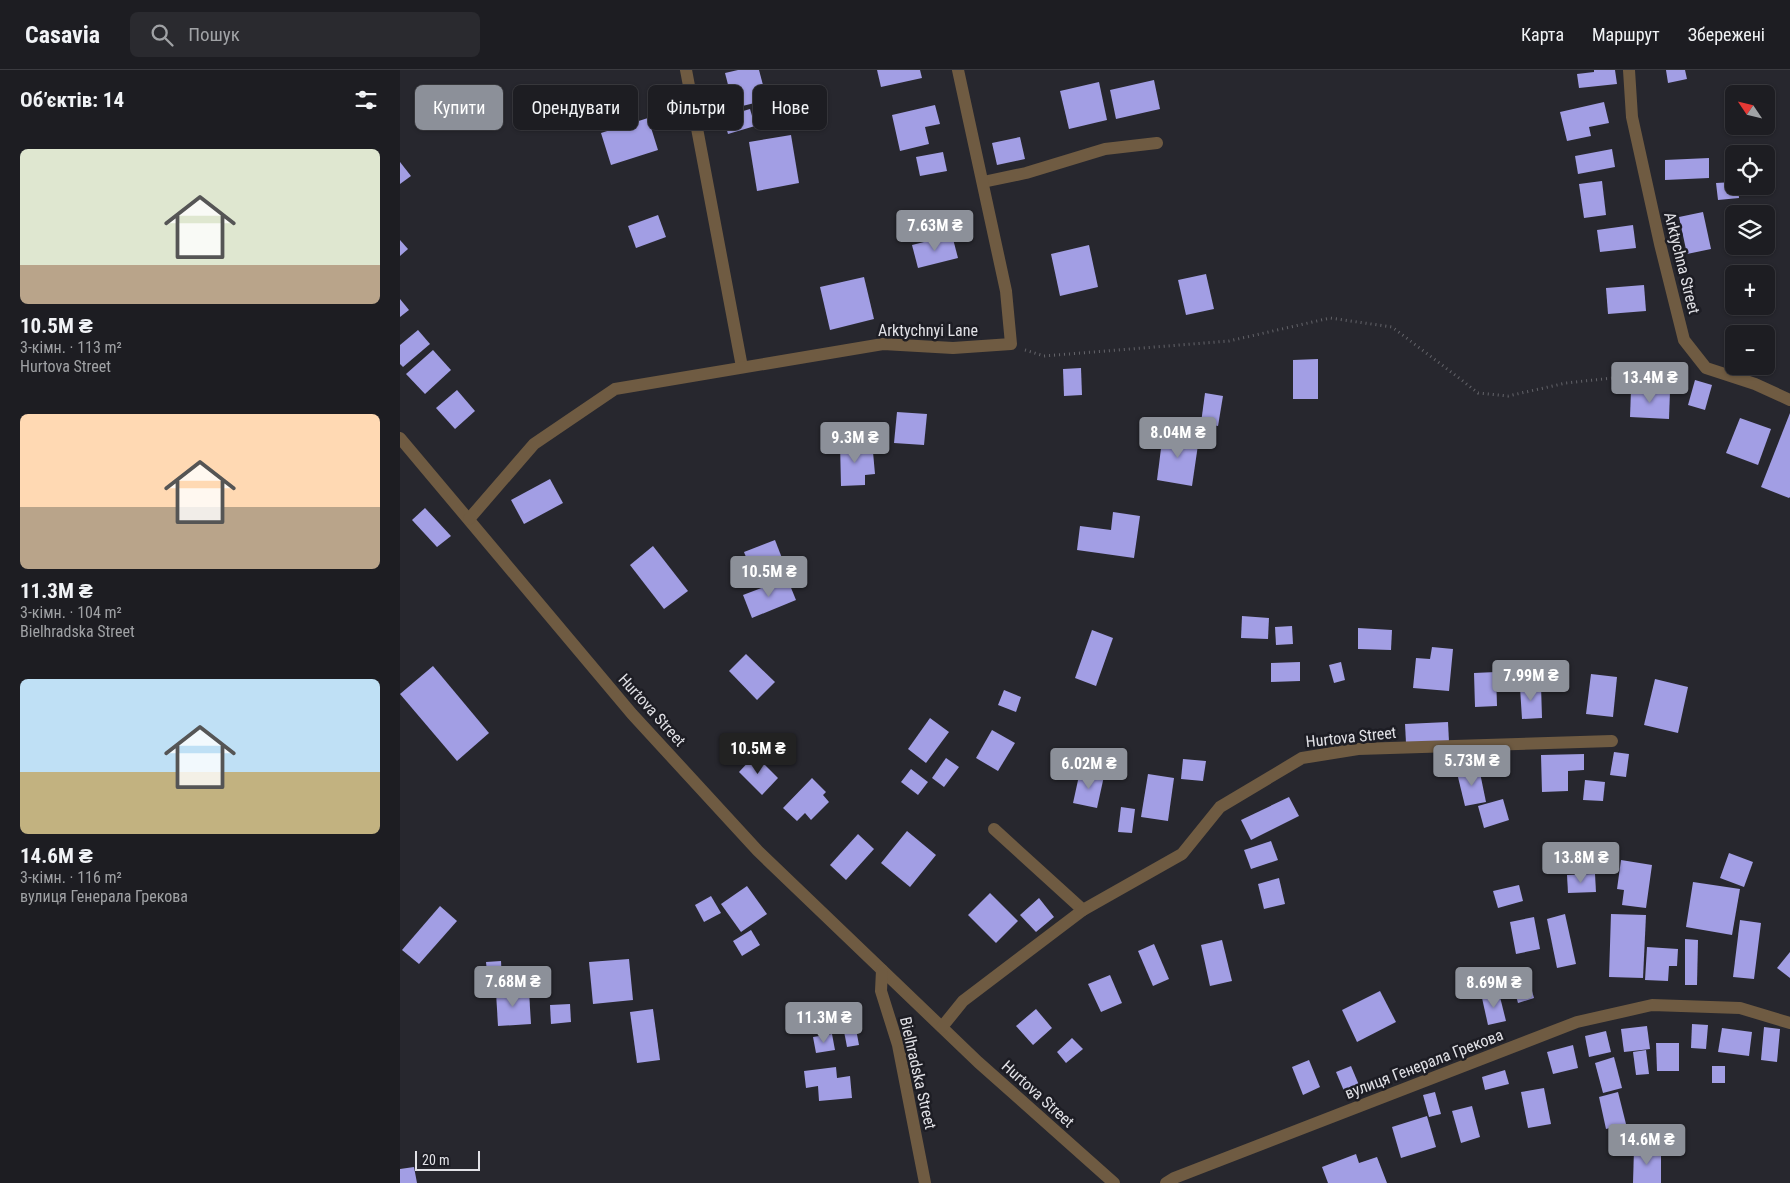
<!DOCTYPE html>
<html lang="uk">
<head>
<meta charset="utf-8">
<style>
  :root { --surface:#1d1d22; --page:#2a2a2f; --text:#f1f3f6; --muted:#a0a2a5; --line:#3b3b40; --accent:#8c9099 }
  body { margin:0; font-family:"Roboto Condensed",sans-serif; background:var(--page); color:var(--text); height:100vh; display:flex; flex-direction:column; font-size:19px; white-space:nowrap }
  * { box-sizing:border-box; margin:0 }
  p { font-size:16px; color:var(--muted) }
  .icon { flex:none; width:28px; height:28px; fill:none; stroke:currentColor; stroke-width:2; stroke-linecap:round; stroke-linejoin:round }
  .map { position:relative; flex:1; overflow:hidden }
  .side { display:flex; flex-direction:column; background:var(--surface); width:400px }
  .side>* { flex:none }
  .top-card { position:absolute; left:15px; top:15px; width:475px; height:45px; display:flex; gap:10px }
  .needle { width:32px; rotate:305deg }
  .buttons { position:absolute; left:1325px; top:15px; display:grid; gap:10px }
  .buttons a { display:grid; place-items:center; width:50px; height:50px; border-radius:8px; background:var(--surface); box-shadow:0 1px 4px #0004,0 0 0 1px var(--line); font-size:25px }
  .scale { position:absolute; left:15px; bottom:12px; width:65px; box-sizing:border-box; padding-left:5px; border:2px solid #e1e1e6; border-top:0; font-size:14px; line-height:18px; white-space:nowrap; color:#e1e1e6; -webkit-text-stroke:4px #1d1d24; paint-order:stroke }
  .price { position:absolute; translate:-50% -42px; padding:0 11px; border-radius:5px; background:var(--accent); color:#fff; font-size:16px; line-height:32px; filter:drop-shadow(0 1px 2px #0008) }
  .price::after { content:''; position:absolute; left:50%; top:30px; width:15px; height:11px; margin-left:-8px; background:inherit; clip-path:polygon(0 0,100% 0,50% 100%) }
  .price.selected { background:#222; color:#fff }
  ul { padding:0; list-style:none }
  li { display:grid; align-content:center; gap:10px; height:265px; padding:0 20px }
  li span { display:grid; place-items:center; height:155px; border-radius:8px; color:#555 }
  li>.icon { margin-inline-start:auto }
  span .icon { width:90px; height:90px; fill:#fffc; stroke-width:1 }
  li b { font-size:21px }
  h2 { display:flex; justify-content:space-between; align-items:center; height:60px; padding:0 20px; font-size:21px }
  .tag { padding:0 18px; border-radius:8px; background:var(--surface); box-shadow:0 1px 4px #0004,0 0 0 1px var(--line); font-size:18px; line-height:45px }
  .tag.selected { background:var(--accent); color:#fff }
  header { display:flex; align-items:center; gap:30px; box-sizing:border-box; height:70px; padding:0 25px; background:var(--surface); border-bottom:1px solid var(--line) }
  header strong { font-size:24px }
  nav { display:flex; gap:28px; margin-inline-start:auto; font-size:18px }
  .search { width:350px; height:45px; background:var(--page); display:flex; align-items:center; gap:12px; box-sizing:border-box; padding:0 18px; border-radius:8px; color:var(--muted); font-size:19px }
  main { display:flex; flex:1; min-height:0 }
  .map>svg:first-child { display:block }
</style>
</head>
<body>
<header>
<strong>Casavia</strong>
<div class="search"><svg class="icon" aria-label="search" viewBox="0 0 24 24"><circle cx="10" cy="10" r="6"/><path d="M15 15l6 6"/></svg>Пошук</div>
<nav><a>Карта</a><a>Маршрут</a><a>Збережені</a></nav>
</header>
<main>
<section class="side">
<h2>Об’єктів: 14<svg class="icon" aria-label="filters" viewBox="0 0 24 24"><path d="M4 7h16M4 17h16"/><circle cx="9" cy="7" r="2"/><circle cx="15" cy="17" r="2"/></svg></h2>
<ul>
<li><span style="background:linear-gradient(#dfe7d0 75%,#b9a48a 0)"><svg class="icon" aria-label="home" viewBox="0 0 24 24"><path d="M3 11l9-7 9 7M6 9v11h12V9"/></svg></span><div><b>10.5M ₴</b><p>3-кімн. · 113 m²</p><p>Hurtova Street</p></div></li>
<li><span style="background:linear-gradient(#ffd9b3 60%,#b9a48a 0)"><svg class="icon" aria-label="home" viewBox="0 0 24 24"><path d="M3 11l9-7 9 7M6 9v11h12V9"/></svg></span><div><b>11.3M ₴</b><p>3-кімн. · 104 m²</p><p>Bielhradska Street</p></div></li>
<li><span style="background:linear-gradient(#bfe0f5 60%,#c2b280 0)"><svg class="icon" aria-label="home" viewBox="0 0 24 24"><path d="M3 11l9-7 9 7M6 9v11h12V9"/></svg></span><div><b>14.6M ₴</b><p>3-кімн. · 116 m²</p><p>вулиця Генерала Грекова</p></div></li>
</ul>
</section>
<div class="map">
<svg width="1390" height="1113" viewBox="0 0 1390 1113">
  <rect width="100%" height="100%" fill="#27272e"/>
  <g fill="#a29ee4">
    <path d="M338,0H359L367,30L334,38L325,3Z"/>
    <path d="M477,0H520L522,8L481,17Z"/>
    <path d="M1194,0H1215L1217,14L1179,18L1177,4L1194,2Z"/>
    <path d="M1266,0H1285L1287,9L1268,13Z"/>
    <path d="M754,10L760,39L716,49L710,20Z"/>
    <path d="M699,12L707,50L669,59L660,21Z"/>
    <path d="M1204,32L1209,53L1189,57L1191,66L1167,71L1160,42Z"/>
    <path d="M535,35L540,54L525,57L529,74L500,81L492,45Z"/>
    <path d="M350,39L355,56L328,64L323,47Z"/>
    <path d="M248,48L258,80L211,95L201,63Z"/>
    <path d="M391,65L399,113L357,121L349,72Z"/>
    <path d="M620,67L625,89L597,95L592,73Z"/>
    <path d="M1212,79L1215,97L1178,104L1175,86Z"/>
    <path d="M543,82L547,101L520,106L516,87Z"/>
    <path d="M1309,88V108L1265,110V90Z"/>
    <path d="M0,92L11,106L0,114Z"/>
    <path d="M1202,111L1206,145L1184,148L1179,114Z"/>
    <path d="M1334,112V116H1338L1339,128L1318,130L1316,113Z"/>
    <rect x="1340" y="135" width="20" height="9"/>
    <path d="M1303,142L1311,179L1287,184L1279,147Z"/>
    <path d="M258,145L266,167L236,178L228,156Z"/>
    <path d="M1233,155L1236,178L1200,182L1197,160Z"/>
    <path d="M552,165L558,188L518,198L512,175Z"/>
    <path d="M0,170L8,179L0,186Z"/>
    <path d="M689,175L698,217L660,226L651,184Z"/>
    <path d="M806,204L814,239L786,245L778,210Z"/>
    <path d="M464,207L474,249L430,260L420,217Z"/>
    <path d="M1244,215L1246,241L1208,244L1206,218Z"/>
    <path d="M0,229L9,240L0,247Z"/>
    <path d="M18,260L30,274L3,297L0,294V275Z"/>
    <path d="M33,280L51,300L25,324L6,304Z"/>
    <path d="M918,289V329H893V290Z"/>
    <path d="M681,298L682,325L664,326L663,299Z"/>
    <path d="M1295,310L1312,315L1305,340L1288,335Z"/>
    <path d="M57,320L75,341L55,359L36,338Z"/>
    <path d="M1231,320L1270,321L1269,349L1230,347Z"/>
    <path d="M805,323L823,326L818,356L801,353Z"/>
    <path d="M497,342L527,344L524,375L494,373Z"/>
    <path d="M1390,343V427L1389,428L1361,417Z"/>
    <path d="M1340,348L1371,359L1358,395L1326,383Z"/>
    <path d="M763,363L799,368L792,416L757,410Z"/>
    <path d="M463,372L464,383L473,382L475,404L465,405V415L441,416L440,373Z"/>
    <path d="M150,409L163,433L124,454L111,430Z"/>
    <path d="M25,438L51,466L37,477L12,450Z"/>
    <path d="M713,442L740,446L734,488L677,480L680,456L711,460Z"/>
    <path d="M375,470L387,501L356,513L344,482Z"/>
    <path d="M253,476L288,521L264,539L230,495Z"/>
    <path d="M387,508L396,530L352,548L343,525Z"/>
    <path d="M842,546L869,548L868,569L841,568Z"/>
    <path d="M892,556L893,574L876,575L875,557Z"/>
    <path d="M958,558L992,560L991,580L958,579Z"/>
    <path d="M692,560L713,568L696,616L675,608Z"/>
    <path d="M1032,577L1053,579L1049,621L1013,618L1016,588L1030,589Z"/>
    <path d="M346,584L375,612L357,630L329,601Z"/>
    <path d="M900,592V611L871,612V593Z"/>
    <path d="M941,592L945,610L934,613L929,595Z"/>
    <path d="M33,596L89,663L57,691L0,624Z"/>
    <path d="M1096,602L1097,636L1075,637L1074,603Z"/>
    <path d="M1191,604L1217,607L1213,647L1186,644Z"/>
    <path d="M1255,609L1288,617L1278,663L1244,655Z"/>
    <path d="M1141,616L1142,648L1122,649L1120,617Z"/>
    <path d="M604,620L621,627L616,642L598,635Z"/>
    <path d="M530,648L549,662L526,693L508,679Z"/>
    <path d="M1048,652L1049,672L1006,673L1005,654Z"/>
    <path d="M592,660L615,673L598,701L576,688Z"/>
    <path d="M1214,682L1229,684L1226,707L1210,705Z"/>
    <path d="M1184,684V700L1168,701V721L1142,722L1141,685Z"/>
    <path d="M355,685L378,708L362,725L339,702Z"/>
    <path d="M546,688L559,697L544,717L532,708Z"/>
    <path d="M783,689L806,691L803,711L781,709Z"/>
    <path d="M1079,698L1086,732L1065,736L1057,703Z"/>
    <path d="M511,699L528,712L518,725L501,712Z"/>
    <path d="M680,701L704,706L697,738L673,733Z"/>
    <path d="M748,704L774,708L768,751L741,747Z"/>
    <path d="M412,708L426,722L423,725L429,732L411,750L405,743L397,751L383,738Z"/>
    <path d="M1185,710L1205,712L1203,731L1183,730Z"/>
    <path d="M889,727L899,746L851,770L841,750Z"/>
    <path d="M1103,729L1109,750L1084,758L1078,736Z"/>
    <path d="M721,737L735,739L732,763L718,762Z"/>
    <path d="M507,761L536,785L510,817L481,793Z"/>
    <path d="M458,764L474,779L446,810L430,795Z"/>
    <path d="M871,771L878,790L851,799L844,780Z"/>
    <path d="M1329,783L1353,792L1344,817L1320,808Z"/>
    <path d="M1221,790L1252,795L1246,838L1222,835L1224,820L1217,819Z"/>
    <path d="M1195,804L1196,822L1168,823L1167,805Z"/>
    <path d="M879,808L885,834L864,839L858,814Z"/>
    <path d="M1293,812L1340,819L1332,865L1286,857Z"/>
    <path d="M1119,815L1123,831L1098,838L1093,821Z"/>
    <path d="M347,816L367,844L341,862L321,834Z"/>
    <path d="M590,823L618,851L596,873L568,845Z"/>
    <path d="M311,826L321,843L304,852L295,835Z"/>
    <path d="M639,828L654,847L636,862L620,845Z"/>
    <path d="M40,836L57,851L19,894L2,880Z"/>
    <path d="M1165,844L1176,894L1157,898L1147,849Z"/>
    <path d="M1211,844L1246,845L1243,908L1209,907Z"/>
    <path d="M1134,847L1140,879L1116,884L1110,852Z"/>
    <path d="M1340,850L1361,853L1354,909L1333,907Z"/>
    <path d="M351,860L360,875L342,886L333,871Z"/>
    <path d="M1285,869L1298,870L1297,915H1285Z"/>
    <path d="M822,870L832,911L810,916L801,875Z"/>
    <path d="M754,874L769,909L753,916L738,881Z"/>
    <path d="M1247,877L1278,879L1277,896H1269L1268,911L1245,910Z"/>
    <path d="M1390,882V908L1377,898Z"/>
    <path d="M229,889L233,930L193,934L189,892Z"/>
    <path d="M101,891L102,910L88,912L86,892Z"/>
    <path d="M710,905L722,933L701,942L688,914Z"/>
    <path d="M1130,914L1134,928L1118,933L1114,919Z"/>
    <path d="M129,921L131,954L98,956L96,922Z"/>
    <path d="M980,921L996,952L957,972L942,940Z"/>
    <path d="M1099,923L1106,951L1088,955L1082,928Z"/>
    <path d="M170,934L171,952L151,954L150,935Z"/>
    <path d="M253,939L260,990L237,993L230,942Z"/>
    <path d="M636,939L652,958L633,975L616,956Z"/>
    <path d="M455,954L459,975L447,977L443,956Z"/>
    <path d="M1292,954L1308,955L1306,979L1291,978Z"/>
    <path d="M1247,956L1250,979L1224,982L1221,959Z"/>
    <path d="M1364,957L1380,959L1377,992L1361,990Z"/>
    <path d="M1322,958L1352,962L1349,986L1318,982Z"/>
    <path d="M1206,961L1211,982L1189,987L1185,966Z"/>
    <path d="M432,964L435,980L416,983L413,967Z"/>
    <path d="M672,968L683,979L666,993L657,982Z"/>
    <path d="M1256,973H1279V1001H1257Z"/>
    <path d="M1173,975L1178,998L1153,1004L1147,982Z"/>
    <path d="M1246,980L1249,1004L1236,1005L1233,982Z"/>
    <path d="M1214,987L1222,1018L1203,1023L1195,993Z"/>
    <path d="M909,990L920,1017L903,1025L892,997Z"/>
    <path d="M951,996L959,1015L944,1021L936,1002Z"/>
    <rect x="1312" y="996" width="13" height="17"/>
    <path d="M436,997L437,1008L450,1006L452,1028L419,1031L418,1016L406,1018L404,1001Z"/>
    <path d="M1105,1000L1109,1014L1085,1020L1082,1007Z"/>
    <path d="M1144,1018L1151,1054L1128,1058L1121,1022Z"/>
    <path d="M1035,1022L1041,1044L1029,1047L1023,1025Z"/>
    <path d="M1218,1022L1226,1054L1206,1059L1199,1027Z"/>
    <path d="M1072,1036L1080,1067L1061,1073L1052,1041Z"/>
    <path d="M1027,1046L1036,1077L1001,1088L992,1057Z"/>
    <path d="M1234,1079L1261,1080V1113H1233Z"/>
    <path d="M956,1084L959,1093L977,1087L987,1113H928L922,1097Z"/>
    <path d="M14,1097L17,1113H0V1099Z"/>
  </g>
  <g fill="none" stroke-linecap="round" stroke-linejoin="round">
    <path stroke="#64646a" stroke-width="3" stroke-dasharray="1 4" stroke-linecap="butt" d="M625,280L644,286L829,271L930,248L992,257L1059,308L1078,323L1108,326L1166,313L1287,300"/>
    <g stroke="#6f5b42" stroke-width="12">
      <path d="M286,0L342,297"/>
      <path d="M1229,0L1232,47L1260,174L1284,270L1306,298L1355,314L1390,330"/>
      <path d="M583,112L626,103L705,79L757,73"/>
      <path d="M0,368L232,644L358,781L578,992L714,1113"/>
      <path d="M69,449L134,374L215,319L483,274L553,278L611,274L606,221L558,0"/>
      <path d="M594,759L683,840"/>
      <path d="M482,900L481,921L498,975L525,1113"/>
      <path d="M542,957L563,931L683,840L782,784L820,737L902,688L958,679L1212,671"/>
      <path d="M766,1113L774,1108L1177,952L1252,935L1340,938L1390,953"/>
    </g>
  </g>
  <g text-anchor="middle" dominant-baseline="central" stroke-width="5" stroke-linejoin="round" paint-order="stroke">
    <g font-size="16" fill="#e1e1e6" stroke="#1d1d24">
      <text transform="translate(1282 193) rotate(76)">Arktychna Street</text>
      <text x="528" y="260">Arktychnyi Lane</text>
      <text transform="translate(252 640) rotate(48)">Hurtova Street</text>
      <text transform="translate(951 667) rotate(-6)">Hurtova Street</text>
      <text transform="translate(1024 994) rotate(-21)">вулиця Генерала Грекова</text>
      <text transform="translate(518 1003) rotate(77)">Bielhradska Street</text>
      <text transform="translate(638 1024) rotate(42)">Hurtova Street</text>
    </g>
  </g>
</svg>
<div class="buttons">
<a><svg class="needle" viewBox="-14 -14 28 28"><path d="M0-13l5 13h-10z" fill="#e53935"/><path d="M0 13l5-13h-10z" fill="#a0a2a5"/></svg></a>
<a><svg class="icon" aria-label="locate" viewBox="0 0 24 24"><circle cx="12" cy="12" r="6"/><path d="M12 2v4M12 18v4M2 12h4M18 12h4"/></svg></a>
<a><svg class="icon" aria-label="layers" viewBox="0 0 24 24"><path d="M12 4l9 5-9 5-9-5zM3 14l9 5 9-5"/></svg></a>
<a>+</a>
<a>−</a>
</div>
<div class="scale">20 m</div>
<b class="price" style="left:535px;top:182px">7.63M ₴</b>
<b class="price" style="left:1250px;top:334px">13.4M ₴</b>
<b class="price" style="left:778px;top:389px">8.04M ₴</b>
<b class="price" style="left:455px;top:394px">9.3M ₴</b>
<b class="price" style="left:369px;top:528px">10.5M ₴</b>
<b class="price" style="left:1131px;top:632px">7.99M ₴</b>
<b class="price selected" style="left:358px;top:705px">10.5M ₴</b>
<b class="price" style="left:1072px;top:717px">5.73M ₴</b>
<b class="price" style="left:689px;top:720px">6.02M ₴</b>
<b class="price" style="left:1181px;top:814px">13.8M ₴</b>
<b class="price" style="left:113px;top:938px">7.68M ₴</b>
<b class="price" style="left:1094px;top:939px">8.69M ₴</b>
<b class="price" style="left:424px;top:974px">11.3M ₴</b>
<b class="price" style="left:1247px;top:1096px">14.6M ₴</b>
<div class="top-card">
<a class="tag selected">Купити</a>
<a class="tag">Орендувати</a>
<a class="tag">Фільтри</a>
<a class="tag">Нове</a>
</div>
</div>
</main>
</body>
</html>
